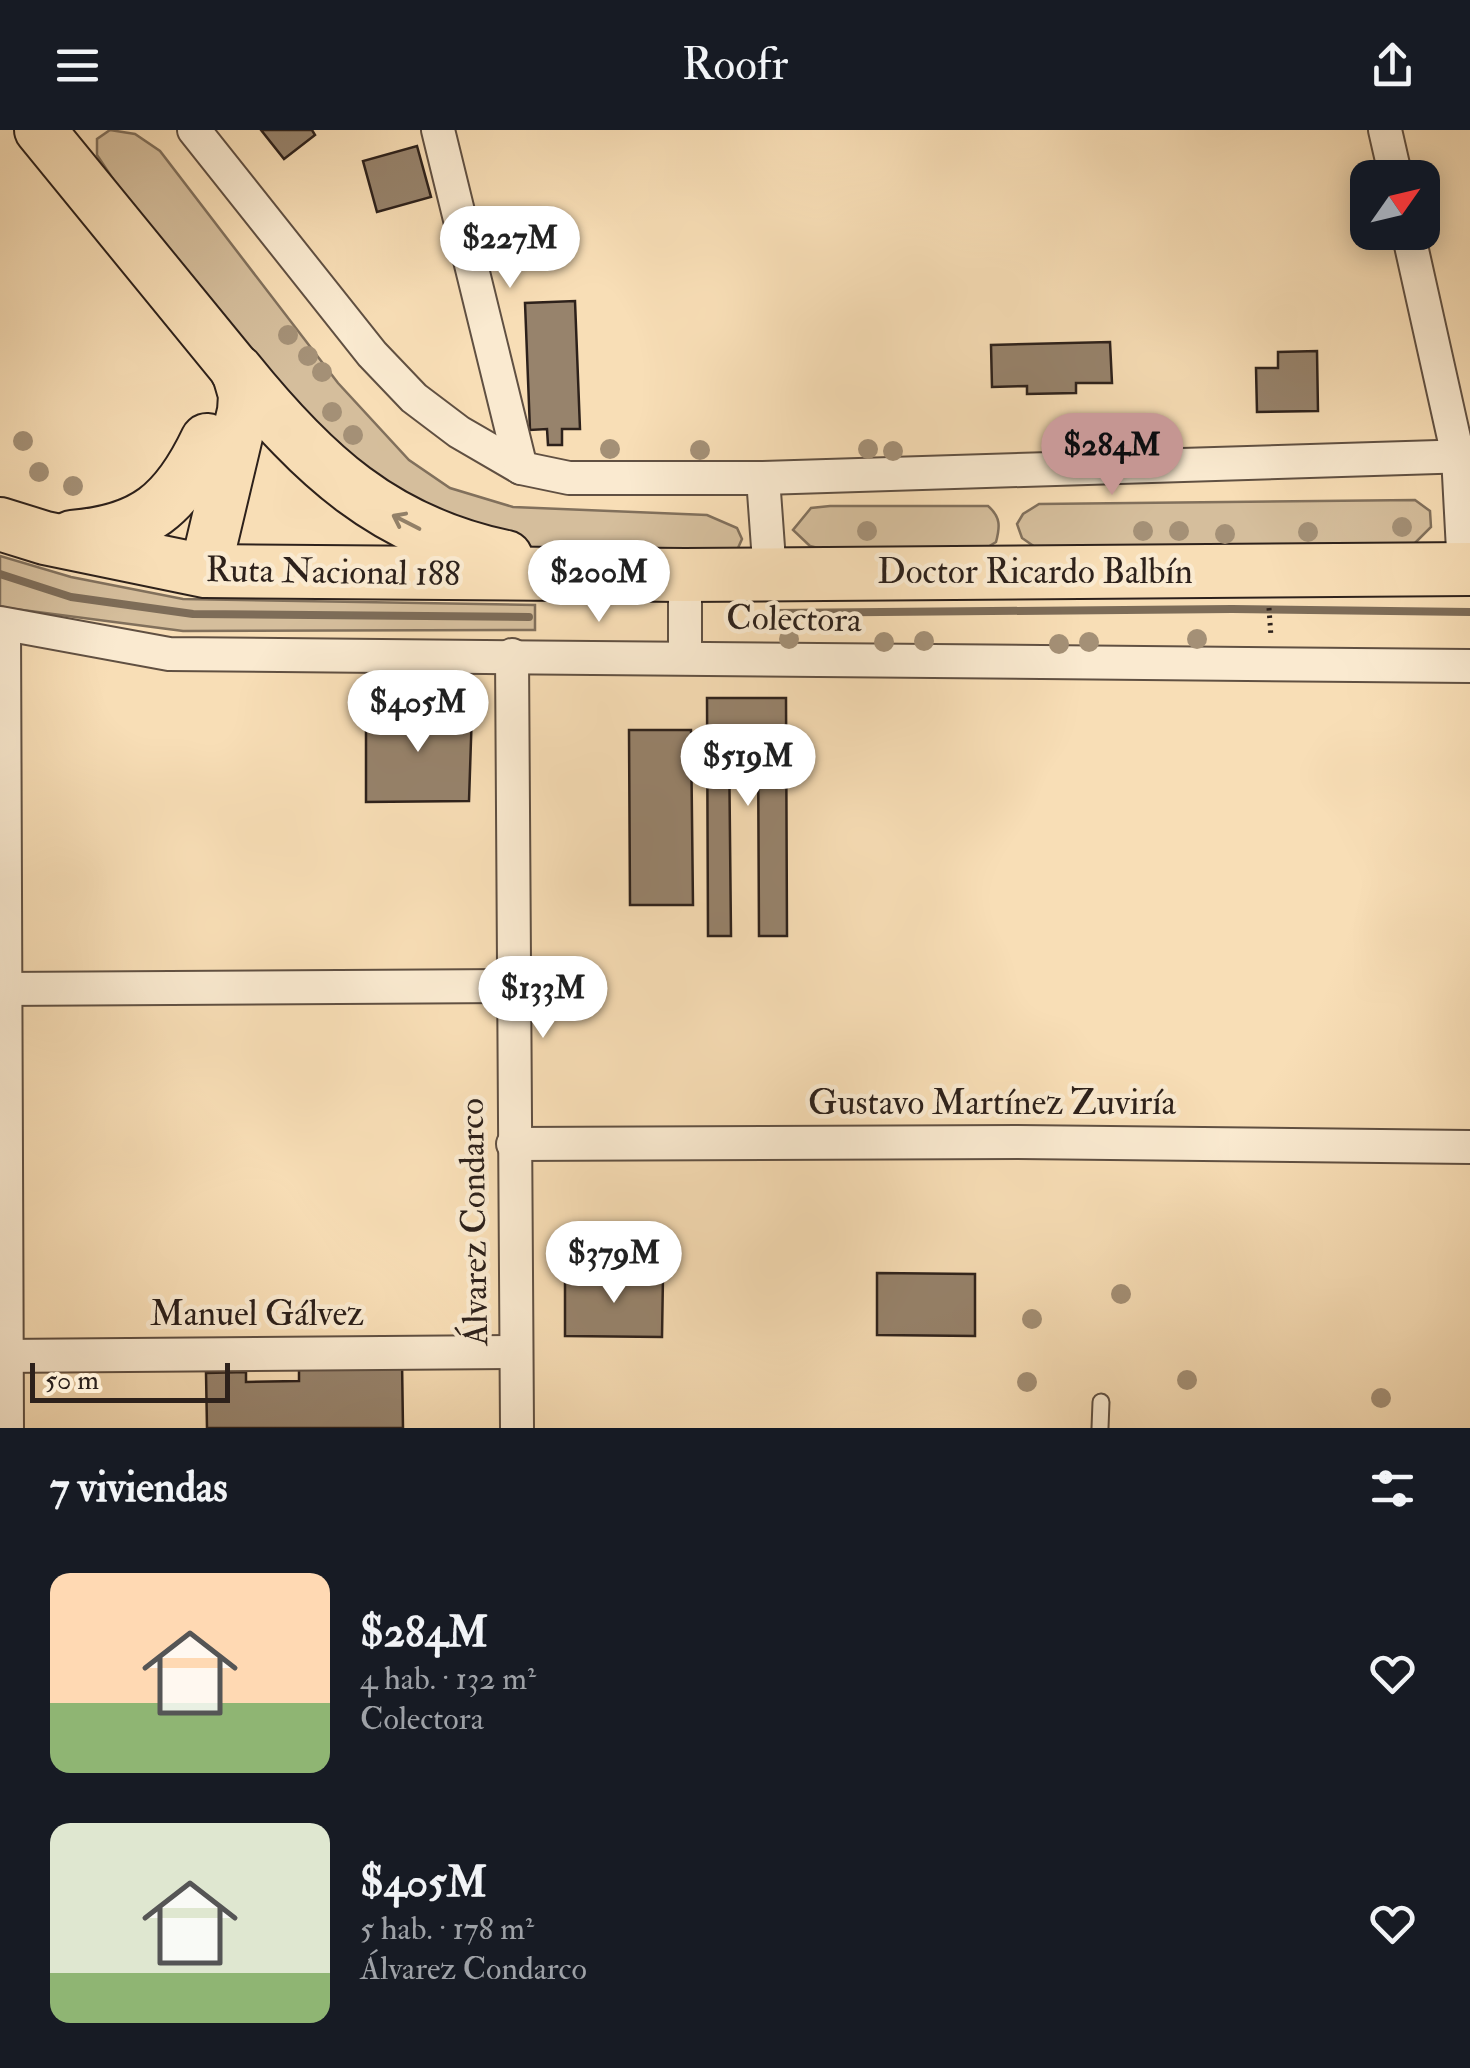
<!DOCTYPE html>
<html lang="es">
<head>
<meta charset="utf-8">
<style>
  :root { --surface:#171b24; --page:#20242c; --text:#f1f3f6; --muted:#9ea1a6; --accent:#c59692 }
  body { margin:0; font-family:"IM FELL Double Pica",serif; background:var(--page); color:var(--text); height:100vh; display:flex; flex-direction:column; font-size:38px; white-space:nowrap }
  * { box-sizing:border-box; margin:0 }
  p { font-size:32px; color:var(--muted) }
  .icon { flex:none; width:55px; height:55px; fill:none; stroke:currentColor; stroke-width:2; stroke-linecap:round; stroke-linejoin:round }
  .map { position:relative; height:1298px; overflow:hidden }
  .drawer { display:flex; flex-direction:column; background:var(--surface); flex:1 }
  .drawer>* { flex:none }
  .needle { width:65px; rotate:56deg }
  .buttons { position:absolute; left:1350px; top:30px; display:grid; gap:20px }
  .buttons a { display:grid; place-items:center; width:90px; height:90px; border-radius:20px; background:var(--surface); box-shadow:0 5px 25px #0003; font-size:50px }
  .scale { position:absolute; left:30px; bottom:25px; width:200px; box-sizing:border-box; padding-left:10px; border:5px solid #2d211b; border-top:0; font-size:28px; line-height:35px; white-space:nowrap; color:#2d211b; -webkit-text-stroke:8px #faead0; paint-order:stroke }
  .price { position:absolute; translate:-50% -85px; padding:0 22px; border-radius:35px; background:#fff; color:#222; font-size:32px; line-height:65px; filter:drop-shadow(0 2px 5px #0008) }
  .price::after { content:''; position:absolute; left:50%; top:60px; width:30px; height:22px; margin-left:-15px; background:inherit; clip-path:polygon(0 0,100% 0,50% 100%) }
  .price.active { background:var(--accent); color:#111 }
  ul { padding:0; list-style:none }
  li { display:flex; align-items:center; gap:30px; height:250px; padding:0 50px }
  li span { display:grid; place-items:center; flex:none; width:280px; height:200px; border-radius:20px; color:#555 }
  li>.icon { margin-inline-start:auto }
  span .icon { width:120px; height:120px; fill:#fffc; stroke-width:1 }
  li b { font-size:42px }
  h2 { display:flex; justify-content:space-between; align-items:center; height:120px; padding:0 50px; font-size:42px }
  header { display:flex; justify-content:space-between; align-items:center; height:130px; padding:0 50px; background:var(--surface); font-size:45px; font-weight:600 }
  .map>svg:first-child { display:block }
</style>
</head>
<body>
<header><svg class="icon" aria-label="menu" viewBox="0 0 24 24"><path d="M4 6h16M4 12h16M4 18h16"/></svg>Roofr<svg class="icon" aria-label="share" viewBox="0 0 24 24"><path d="M12 15V3M7 8l5-5 5 5M5 13v7h14v-7"/></svg></header>
<div class="map">
<svg width="1470" height="1298" viewBox="0 0 1470 1298">
  <rect width="100%" height="100%" fill="#f8deb6"/>
  <filter id="stains"><feTurbulence type="fractalNoise" baseFrequency=".002" numOctaves="4"/><feColorMatrix values="0 0 0 0 .2 0 0 0 0 .09 0 0 0 0 .02 0 0 0 .5 -.17"/></filter>
  <radialGradient id="worn" r=".72"><stop offset=".6" stop-color="#630" stop-opacity="0"/><stop offset="1" stop-color="#630" stop-opacity=".3"/></radialGradient>
  <g fill="#d5be9c" stroke="#81705c" stroke-width="2.5">
    <path d="M110,0L135,4L160,21L338,253L409,330L450,358L513,377L707,385L737,398L742,409L738,418L727,422L537,421L389,368L233,207L113,49L97,25V9Z"/>
    <path d="M1415,370L1430,381L1431,397L1415,413L1035,417L1022,408L1017,394L1023,384L1039,374Z"/>
    <path d="M830,376H988C1001,387 1000,397 996,412L983,420H826L810,416L793,400L811,378Z"/>
    <path d="M0,426L71,447L183,469L535,475V500L183,501L7,478L0,476Z"/>
  </g>
  <g fill="none" stroke-linecap="round" stroke-linejoin="round">
    <g stroke="#7d6c58" stroke-width="8">
      <path d="M0,444L71,467L193,484L529,487"/>
      <path d="M773,483L1232,479L1470,482"/>
    </g>
  </g>
  <g fill="#97836c" stroke="#2d211b" stroke-width="2.5">
    <path d="M261,0H312L315,5L284,29Z"/>
    <path d="M417,16L431,67L377,82L363,31Z"/>
    <path d="M575,171L580,299H562V315H548L547,299L530,300L525,173Z"/>
    <path d="M1110,212L1112,253H1076V263L1027,264V256L992,257L991,215Z"/>
    <path d="M1317,221L1318,281L1257,282L1256,238H1278V222Z"/>
    <path d="M707,568H786L787,806H759L758,608L729,609L731,806H708Z"/>
    <path d="M366,579L472,580L469,671L366,672Z"/>
    <path d="M629,600H691L693,775H630Z"/>
    <path d="M877,1143L975,1144V1206L877,1205Z"/>
    <path d="M565,1146H663L662,1207L565,1206Z"/>
    <path d="M402,1231L403,1298H207L206,1243L246,1242V1252L299,1251V1232Z"/>
  </g>
  <g fill="none" stroke-linecap="round" stroke-linejoin="round">
    <defs>
      <path id="service" d="M1100,1298L1101,1272"/>
      <g id="minor">
        <path d="M194,0L372,224L414,268L459,302L521,338L569,348H763L1470,326"/>
        <path d="M438,0L521,338"/>
        <path d="M1385,0L1396,48"/>
        <path d="M1408,102L1458,326L1464,439"/>
        <path d="M763,348L770,445"/>
        <path d="M685,445V528"/>
        <path d="M0,493L169,524L1470,536"/>
        <path d="M4,495L7,1298"/>
        <path d="M512,525L517,1298"/>
        <path d="M0,859L512,856"/>
        <path d="M513,1014L1018,1012L1470,1017"/>
        <path d="M0,1226L515,1222"/>
      </g>
      <path id="primary" d="M40,0L237,241L244,265L243,281L205,441"/>
      <g id="trunk">
        <path d="M237,241C312,334 384,402 506,427"/>
        <path d="M0,394L45,408L205,441L685,445L1470,439"/>
        <path d="M72,407C144,401 176,375 207,310"/>
      </g>
    </defs>
    <use href="#service" stroke="#605042" stroke-width="19"/>
    <use href="#minor" stroke="#605042" stroke-width="36"/>
    <use href="#primary" stroke="#2d211b" stroke-width="54"/>
    <use href="#trunk" stroke="#2d211b" stroke-width="56"/>
    <path stroke="#2d211b" stroke-width="5" stroke-dasharray="2.5 5" stroke-linecap="butt" d="M1269,478L1271,507"/>
    <use href="#service" stroke="#faead0" stroke-width="15"/>
    <use href="#minor" stroke="#faead0" stroke-width="32"/>
    <use href="#primary" stroke="#f8deb6" stroke-width="50"/>
    <use href="#trunk" stroke="#f8deb6" stroke-width="52"/>
  </g>
  <g fill="#a49076">
    <circle cx="288" cy="205" r="10"/>
    <circle cx="308" cy="226" r="10"/>
    <circle cx="322" cy="242" r="10"/>
    <circle cx="332" cy="282" r="10"/>
    <circle cx="353" cy="305" r="10"/>
    <circle cx="23" cy="311" r="10"/>
    <circle cx="610" cy="319" r="10"/>
    <circle cx="868" cy="319" r="10"/>
    <circle cx="700" cy="320" r="10"/>
    <circle cx="893" cy="321" r="10"/>
    <circle cx="39" cy="342" r="10"/>
    <circle cx="73" cy="356" r="10"/>
    <circle cx="1402" cy="397" r="10"/>
    <circle cx="867" cy="401" r="10"/>
    <circle cx="1143" cy="401" r="10"/>
    <circle cx="1179" cy="401" r="10"/>
    <circle cx="1308" cy="402" r="10"/>
    <circle cx="1225" cy="404" r="10"/>
    <circle cx="789" cy="509" r="10"/>
    <circle cx="1197" cy="509" r="10"/>
    <circle cx="924" cy="511" r="10"/>
    <circle cx="884" cy="512" r="10"/>
    <circle cx="1089" cy="512" r="10"/>
    <circle cx="1059" cy="514" r="10"/>
    <circle cx="1121" cy="1164" r="10"/>
    <circle cx="1032" cy="1189" r="10"/>
    <circle cx="1187" cy="1250" r="10"/>
    <circle cx="1027" cy="1252" r="10"/>
    <circle cx="1381" cy="1268" r="10"/>
  </g>
  <defs><path id="oneway-shaft" d="M-6 0H5M1.5-3L5.5 0L1.5 3" fill="none" stroke-width="1.6" stroke-linecap="round" stroke-linejoin="round" transform="scale(2.5)"/></defs>
  <use stroke="#928068" href="#oneway-shaft" transform="translate(406 392) rotate(-153)"/>
  <g text-anchor="middle" dominant-baseline="central" stroke-width="9" stroke-linejoin="round" paint-order="stroke">
    <g font-size="35" fill="#2d211b" stroke="#faead0">
      <text transform="translate(333 442) rotate(1)">Ruta Nacional 188</text>
      <text x="1035" y="442">Doctor Ricardo Balbín</text>
      <text transform="translate(794 489) rotate(1)">Colectora</text>
      <text x="992" y="973">Gustavo Martínez Zuviría</text>
      <text transform="translate(474 1092) rotate(-91)">Álvarez Condarco</text>
      <text x="257" y="1184">Manuel Gálvez</text>
    </g>
  </g>
  <rect width="100%" height="100%" filter="url(#stains)"/>
  <rect width="100%" height="100%" fill="url(#worn)"/>
</svg>
<div class="buttons">
<a><svg class="needle" viewBox="-14 -14 28 28"><path d="M0-13l5 13h-10z" fill="#e53935"/><path d="M0 13l5-13h-10z" fill="#9ea1a6"/></svg></a>
</div>
<div class="scale">50 m</div>
<b class="price" style="left:510px;top:161px">$227M</b>
<b class="price active" style="left:1112px;top:368px">$284M</b>
<b class="price" style="left:599px;top:495px">$200M</b>
<b class="price" style="left:418px;top:625px">$405M</b>
<b class="price" style="left:748px;top:679px">$519M</b>
<b class="price" style="left:543px;top:911px">$133M</b>
<b class="price" style="left:614px;top:1176px">$379M</b>
</div>
<section class="drawer">
<h2>7 viviendas<svg class="icon" aria-label="filters" viewBox="0 0 24 24"><path d="M4 7h16M4 17h16"/><circle cx="9" cy="7" r="2"/><circle cx="15" cy="17" r="2"/></svg></h2>
<ul>
<li><span style="background:linear-gradient(#ffd9b3 65%,#8fb573 0)"><svg class="icon" aria-label="home" viewBox="0 0 24 24"><path d="M3 11l9-7 9 7M6 9v11h12V9"/></svg></span><div><b>$284M</b><p>4 hab. · 132 m²</p><p>Colectora</p></div><svg class="icon" aria-label="heart" viewBox="0 0 24 24"><path d="M12 20l-8-8c-3-5 5-10 8-4 3-6 11-1 8 4z"/></svg></li>
<li><span style="background:linear-gradient(#dfe7d0 75%,#8fb573 0)"><svg class="icon" aria-label="home" viewBox="0 0 24 24"><path d="M3 11l9-7 9 7M6 9v11h12V9"/></svg></span><div><b>$405M</b><p>5 hab. · 178 m²</p><p>Álvarez Condarco</p></div><svg class="icon" aria-label="heart" viewBox="0 0 24 24"><path d="M12 20l-8-8c-3-5 5-10 8-4 3-6 11-1 8 4z"/></svg></li>
</ul>
</section>
</body>
</html>
